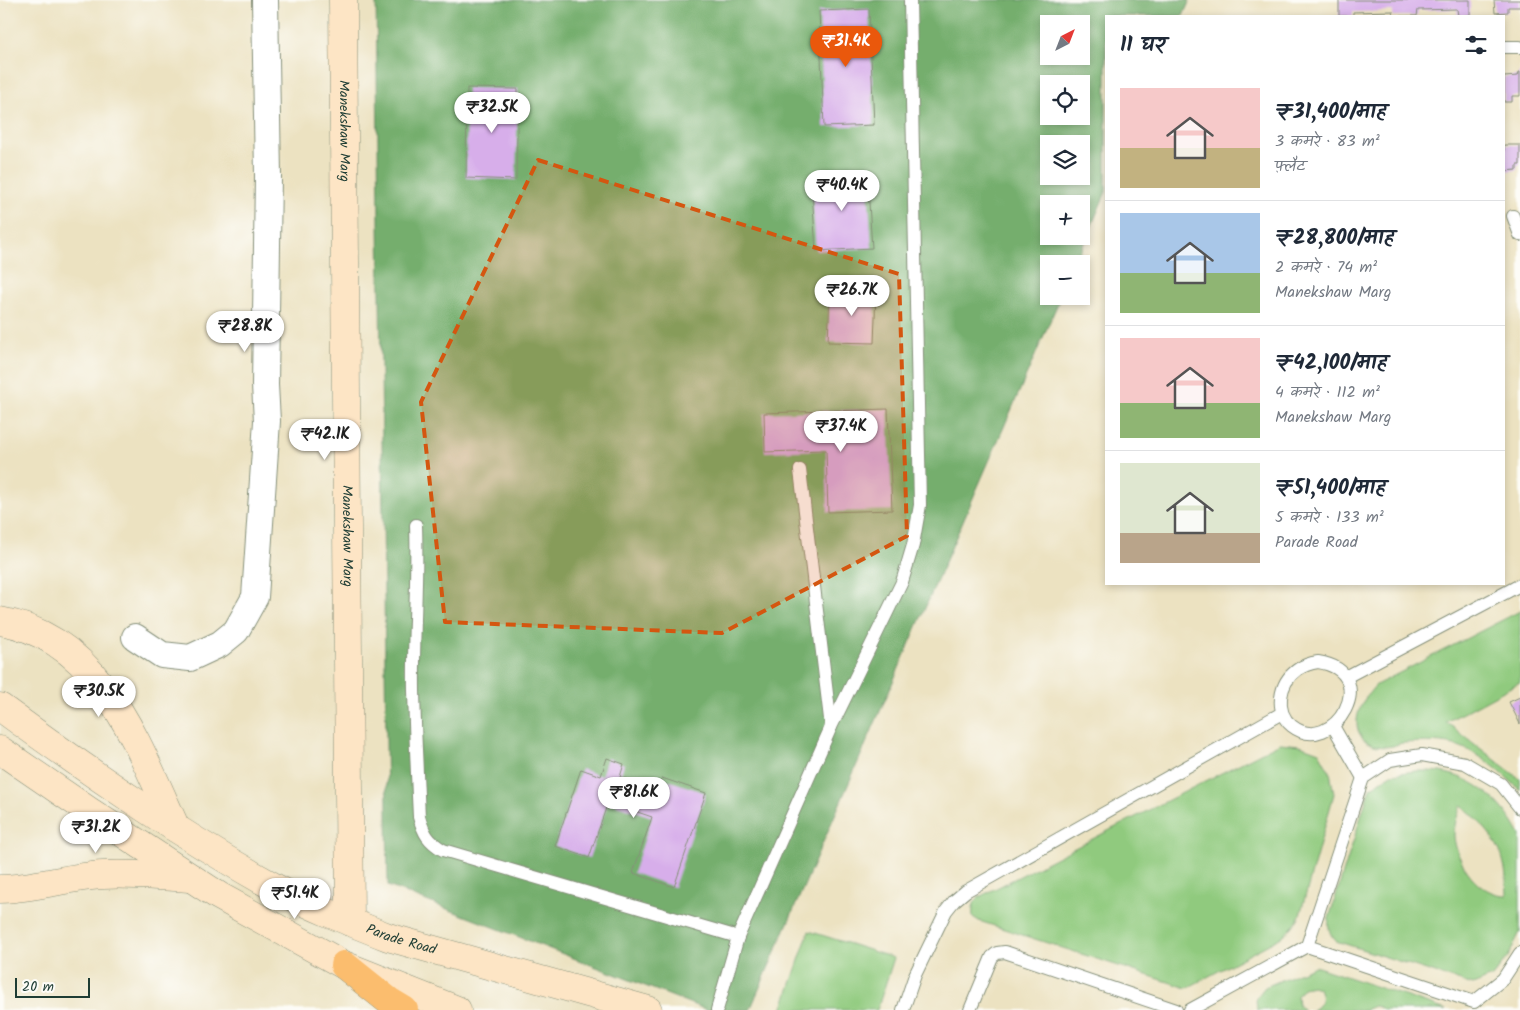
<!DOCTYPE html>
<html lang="hi">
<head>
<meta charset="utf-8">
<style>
  :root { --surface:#fff; --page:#f6f6f7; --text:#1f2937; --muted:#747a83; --line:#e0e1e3; --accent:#ea580c }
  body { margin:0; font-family:Kalam,"Playpen Sans Deva",sans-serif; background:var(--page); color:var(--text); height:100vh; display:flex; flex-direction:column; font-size:19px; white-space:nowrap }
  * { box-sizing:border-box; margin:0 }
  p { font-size:16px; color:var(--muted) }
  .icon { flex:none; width:28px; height:28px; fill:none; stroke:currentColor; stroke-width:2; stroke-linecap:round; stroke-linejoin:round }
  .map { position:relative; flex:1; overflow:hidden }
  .panel { position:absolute; left:1105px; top:15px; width:400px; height:570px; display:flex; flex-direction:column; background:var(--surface); border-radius:0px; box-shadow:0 2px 8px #0003 }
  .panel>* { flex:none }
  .needle { width:32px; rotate:42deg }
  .controls { position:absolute; left:1040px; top:15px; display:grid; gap:10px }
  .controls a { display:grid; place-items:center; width:50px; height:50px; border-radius:0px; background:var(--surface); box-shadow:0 2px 8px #0003; font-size:25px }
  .scale { position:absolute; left:15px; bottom:12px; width:75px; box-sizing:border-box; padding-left:5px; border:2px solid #1f3d34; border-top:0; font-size:14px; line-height:18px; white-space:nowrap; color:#1f3d34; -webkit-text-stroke:4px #fdfcf7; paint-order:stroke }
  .price { position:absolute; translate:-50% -42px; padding:0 11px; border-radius:18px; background:#fff; color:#222; font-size:16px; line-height:32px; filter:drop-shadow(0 1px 2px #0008) }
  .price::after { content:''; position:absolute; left:50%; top:30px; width:15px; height:11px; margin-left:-8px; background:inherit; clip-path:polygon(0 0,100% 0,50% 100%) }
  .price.selected { background:var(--accent); color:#fff }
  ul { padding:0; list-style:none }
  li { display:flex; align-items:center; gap:15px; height:125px; padding:0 15px }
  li+li { border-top:1px solid var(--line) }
  li span { display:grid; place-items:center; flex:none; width:140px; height:100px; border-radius:0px; color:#555 }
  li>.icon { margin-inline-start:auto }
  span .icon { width:60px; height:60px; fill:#fffc; stroke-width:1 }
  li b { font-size:21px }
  h2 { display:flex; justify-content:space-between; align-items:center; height:60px; padding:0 15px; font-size:21px }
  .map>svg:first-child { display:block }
</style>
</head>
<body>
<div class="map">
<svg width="1520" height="1010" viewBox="0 0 1520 1010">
  <rect width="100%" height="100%" fill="#fdfcf7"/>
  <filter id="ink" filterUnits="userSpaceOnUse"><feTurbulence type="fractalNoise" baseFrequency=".02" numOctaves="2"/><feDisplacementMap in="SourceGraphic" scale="10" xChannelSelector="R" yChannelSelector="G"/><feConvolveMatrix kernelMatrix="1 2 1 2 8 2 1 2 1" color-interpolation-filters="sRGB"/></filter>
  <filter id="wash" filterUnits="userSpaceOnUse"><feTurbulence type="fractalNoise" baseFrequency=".0096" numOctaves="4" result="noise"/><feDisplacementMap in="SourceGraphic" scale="20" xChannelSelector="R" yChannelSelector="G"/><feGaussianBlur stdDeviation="1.12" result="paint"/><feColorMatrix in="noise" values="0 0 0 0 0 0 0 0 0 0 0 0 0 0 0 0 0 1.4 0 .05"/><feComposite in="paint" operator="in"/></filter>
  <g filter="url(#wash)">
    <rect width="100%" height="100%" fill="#ece2c1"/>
    <g fill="#90ca7e" stroke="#588459" fill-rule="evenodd">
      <path d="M1520,611V682L1446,722L1520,779V790C1503,774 1484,756 1461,747C1445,741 1421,742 1404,743C1400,743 1396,745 1393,746C1377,749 1359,743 1357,725C1356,709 1366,696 1376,685Z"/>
      <path d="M1280,743L1300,745L1319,752L1330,772L1334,794L1300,915C1295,925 1289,931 1280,938L1187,988L979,921L973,917C972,908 973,903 979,897Z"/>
      <path d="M1416,771C1424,771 1432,771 1440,772C1477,778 1503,802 1520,835V932L1508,957L1492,977L1473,985L1336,941C1329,934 1328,928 1329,918L1370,788L1392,774ZM1461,806C1468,810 1475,817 1481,824C1503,848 1506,863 1507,895C1479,896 1456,862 1454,836C1454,826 1457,816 1461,806Z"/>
      <path d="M809,931L894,958L877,1010H782Z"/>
      <path d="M1315,966L1446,1010H1383L1379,1007L1374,1006L1365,1010H1312C1321,1005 1324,998 1319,989L1313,986L1303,988L1297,996L1298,1005L1304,1010H1257L1256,998L1265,987Z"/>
    </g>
    <path fill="#74ae6d" stroke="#4a7650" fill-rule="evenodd" d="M376,0H1190L1183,16H1106V192L1075,264H1049V296H1061L750,1010H707L388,886ZM1049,24H1081V56H1049ZM1049,84H1081V116H1049ZM1049,144H1081V176H1049ZM1049,204H1081V236H1049Z"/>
    <g id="blocks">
      <g fill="#d7aeea">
        <path d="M1339,0H1470V15L1458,16L1457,9L1418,10L1417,16H1392L1393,11L1353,12V16H1339Z"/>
        <path d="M1494,0H1520V7H1508V12L1495,13Z"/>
        <path d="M869,9L874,125L824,127L819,11Z"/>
        <path d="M1519,72H1520V96H1512V102H1504V77L1518,76Z"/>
        <path d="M467,88L518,89L516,180L466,178Z"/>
        <path d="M1504,145H1520V165H1517V170L1504,171Z"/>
        <path d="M867,173L872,248L816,251L811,177Z"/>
        <path d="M830,291L876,293L874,343L828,342Z"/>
        <path d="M888,409L892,510L828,512L826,450L765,452L764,413Z"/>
        <path d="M1520,697V724L1509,702Z"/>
        <path d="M607,758L624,764L620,777L658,790L662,778L706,793L674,887L633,873L652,817L608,802L589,858L555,846L581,769L601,776Z"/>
      </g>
    </g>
  </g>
  <g filter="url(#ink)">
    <use href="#blocks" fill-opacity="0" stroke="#86907a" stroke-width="1"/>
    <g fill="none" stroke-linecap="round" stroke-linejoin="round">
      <defs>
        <g id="lane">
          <path d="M1504,47H1520"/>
          <path d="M1513,216L1520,235"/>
          <path d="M800,470L831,727"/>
          <path d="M416,525C418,580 413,635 414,690C415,732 417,775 419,817C424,834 428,841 443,850L738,937"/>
          <path d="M1318,662C1384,672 1333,758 1292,726C1274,712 1279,683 1297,670C1304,665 1311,663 1318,662Z"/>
          <path d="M1346,677L1520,585"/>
          <path d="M1333,726L1363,778"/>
          <path d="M1520,808L1501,784L1465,763L1422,755L1390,760L1363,778L1307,946L1474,1002L1503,979L1520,953"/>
          <path d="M717,1010L738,937L831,727L902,582L913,545L920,505L910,0"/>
          <path d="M903,1010L915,975L946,911L954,901L966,891L1282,713"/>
          <path d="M970,1010L992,957L997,953L1005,952L1176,1010"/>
          <path d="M1190,1010L1307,946"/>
        </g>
        <path id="street" d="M135,637L162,655L190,658L220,644L236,631L255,597L267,421L265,385L268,176L265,0"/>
        <g id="secondary">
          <path id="s1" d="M343,0L350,922"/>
          <path d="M0,621C102,638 138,746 176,828"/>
          <path id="s2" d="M0,707C89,772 180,835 276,888C312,907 350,922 388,937L648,1010"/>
          <path d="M0,750L89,811L219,896L344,965L457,1010"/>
          <path d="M0,889C35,888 68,877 103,875C132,873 162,877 191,878"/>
        </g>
        <path id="highway" d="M344,965L389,1001L404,1010"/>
      </defs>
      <use href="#lane" stroke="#86907a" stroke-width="14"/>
      <use href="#street" stroke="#86907a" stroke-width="28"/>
      <use href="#secondary" stroke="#86907a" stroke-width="29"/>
      <use href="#highway" stroke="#86907a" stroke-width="29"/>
      <use href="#lane" stroke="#fff" stroke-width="12"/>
      <use href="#street" stroke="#fff" stroke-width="26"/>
      <use href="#secondary" stroke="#fde5c5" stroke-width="28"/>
      <use href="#highway" stroke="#fbbd6e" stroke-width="28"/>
    </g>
  </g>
  <path fill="#d45610" fill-opacity="0.2" stroke="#d45610" stroke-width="4" stroke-dasharray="10 6" stroke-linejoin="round" d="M538,160L899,274L907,536L722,633L445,622L421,402Z"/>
  <g text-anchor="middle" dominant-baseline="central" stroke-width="4" stroke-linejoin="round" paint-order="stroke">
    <g font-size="14" fill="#1f3d34" stroke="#fdfcf7">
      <text stroke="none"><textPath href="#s1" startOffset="131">Manekshaw Marg</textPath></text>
      <text stroke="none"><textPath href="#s1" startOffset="536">Manekshaw Marg</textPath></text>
      <text stroke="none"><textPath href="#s2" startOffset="466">Parade Road</textPath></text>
    </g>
  </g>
</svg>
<div class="controls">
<a><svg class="needle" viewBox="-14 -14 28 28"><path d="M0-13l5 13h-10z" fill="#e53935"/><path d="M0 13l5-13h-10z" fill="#747a83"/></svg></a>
<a><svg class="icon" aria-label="locate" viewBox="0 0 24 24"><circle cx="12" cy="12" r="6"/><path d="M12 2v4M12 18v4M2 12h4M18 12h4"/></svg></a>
<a><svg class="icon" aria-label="layers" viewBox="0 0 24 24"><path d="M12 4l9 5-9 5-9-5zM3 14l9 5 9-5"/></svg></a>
<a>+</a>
<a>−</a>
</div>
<div class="scale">20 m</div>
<b class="price selected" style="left:846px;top:68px">₹31.4K</b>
<b class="price" style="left:492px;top:134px">₹32.5K</b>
<b class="price" style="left:842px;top:212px">₹40.4K</b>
<b class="price" style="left:852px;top:317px">₹26.7K</b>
<b class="price" style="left:245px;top:353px">₹28.8K</b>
<b class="price" style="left:841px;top:453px">₹37.4K</b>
<b class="price" style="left:325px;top:461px">₹42.1K</b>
<b class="price" style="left:99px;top:718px">₹30.5K</b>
<b class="price" style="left:634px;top:819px">₹81.6K</b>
<b class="price" style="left:96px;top:854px">₹31.2K</b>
<b class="price" style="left:295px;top:920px">₹51.4K</b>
<section class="panel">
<h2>11 घर<svg class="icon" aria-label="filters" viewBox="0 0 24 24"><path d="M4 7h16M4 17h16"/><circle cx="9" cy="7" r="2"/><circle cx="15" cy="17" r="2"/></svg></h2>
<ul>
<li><span style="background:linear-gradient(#f6c9c9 60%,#c2b280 0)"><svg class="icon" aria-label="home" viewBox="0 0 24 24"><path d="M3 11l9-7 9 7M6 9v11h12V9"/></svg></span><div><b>₹31,400/माह</b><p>3 कमरे · 83 m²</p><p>फ़्लैट</p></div></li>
<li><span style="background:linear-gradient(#a9c7e8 60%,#8fb573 0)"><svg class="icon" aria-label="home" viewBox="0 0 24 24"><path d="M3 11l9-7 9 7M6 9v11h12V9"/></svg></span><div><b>₹28,800/माह</b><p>2 कमरे · 74 m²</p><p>Manekshaw Marg</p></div></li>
<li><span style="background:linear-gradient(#f6c9c9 65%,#8fb573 0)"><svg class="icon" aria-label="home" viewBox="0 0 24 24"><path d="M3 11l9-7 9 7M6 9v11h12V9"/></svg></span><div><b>₹42,100/माह</b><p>4 कमरे · 112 m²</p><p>Manekshaw Marg</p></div></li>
<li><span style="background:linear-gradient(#dfe7d0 70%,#b9a48a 0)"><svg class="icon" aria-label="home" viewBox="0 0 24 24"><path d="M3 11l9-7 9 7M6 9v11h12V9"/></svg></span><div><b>₹51,400/माह</b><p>5 कमरे · 133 m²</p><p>Parade Road</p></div></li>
</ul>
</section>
</div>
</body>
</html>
